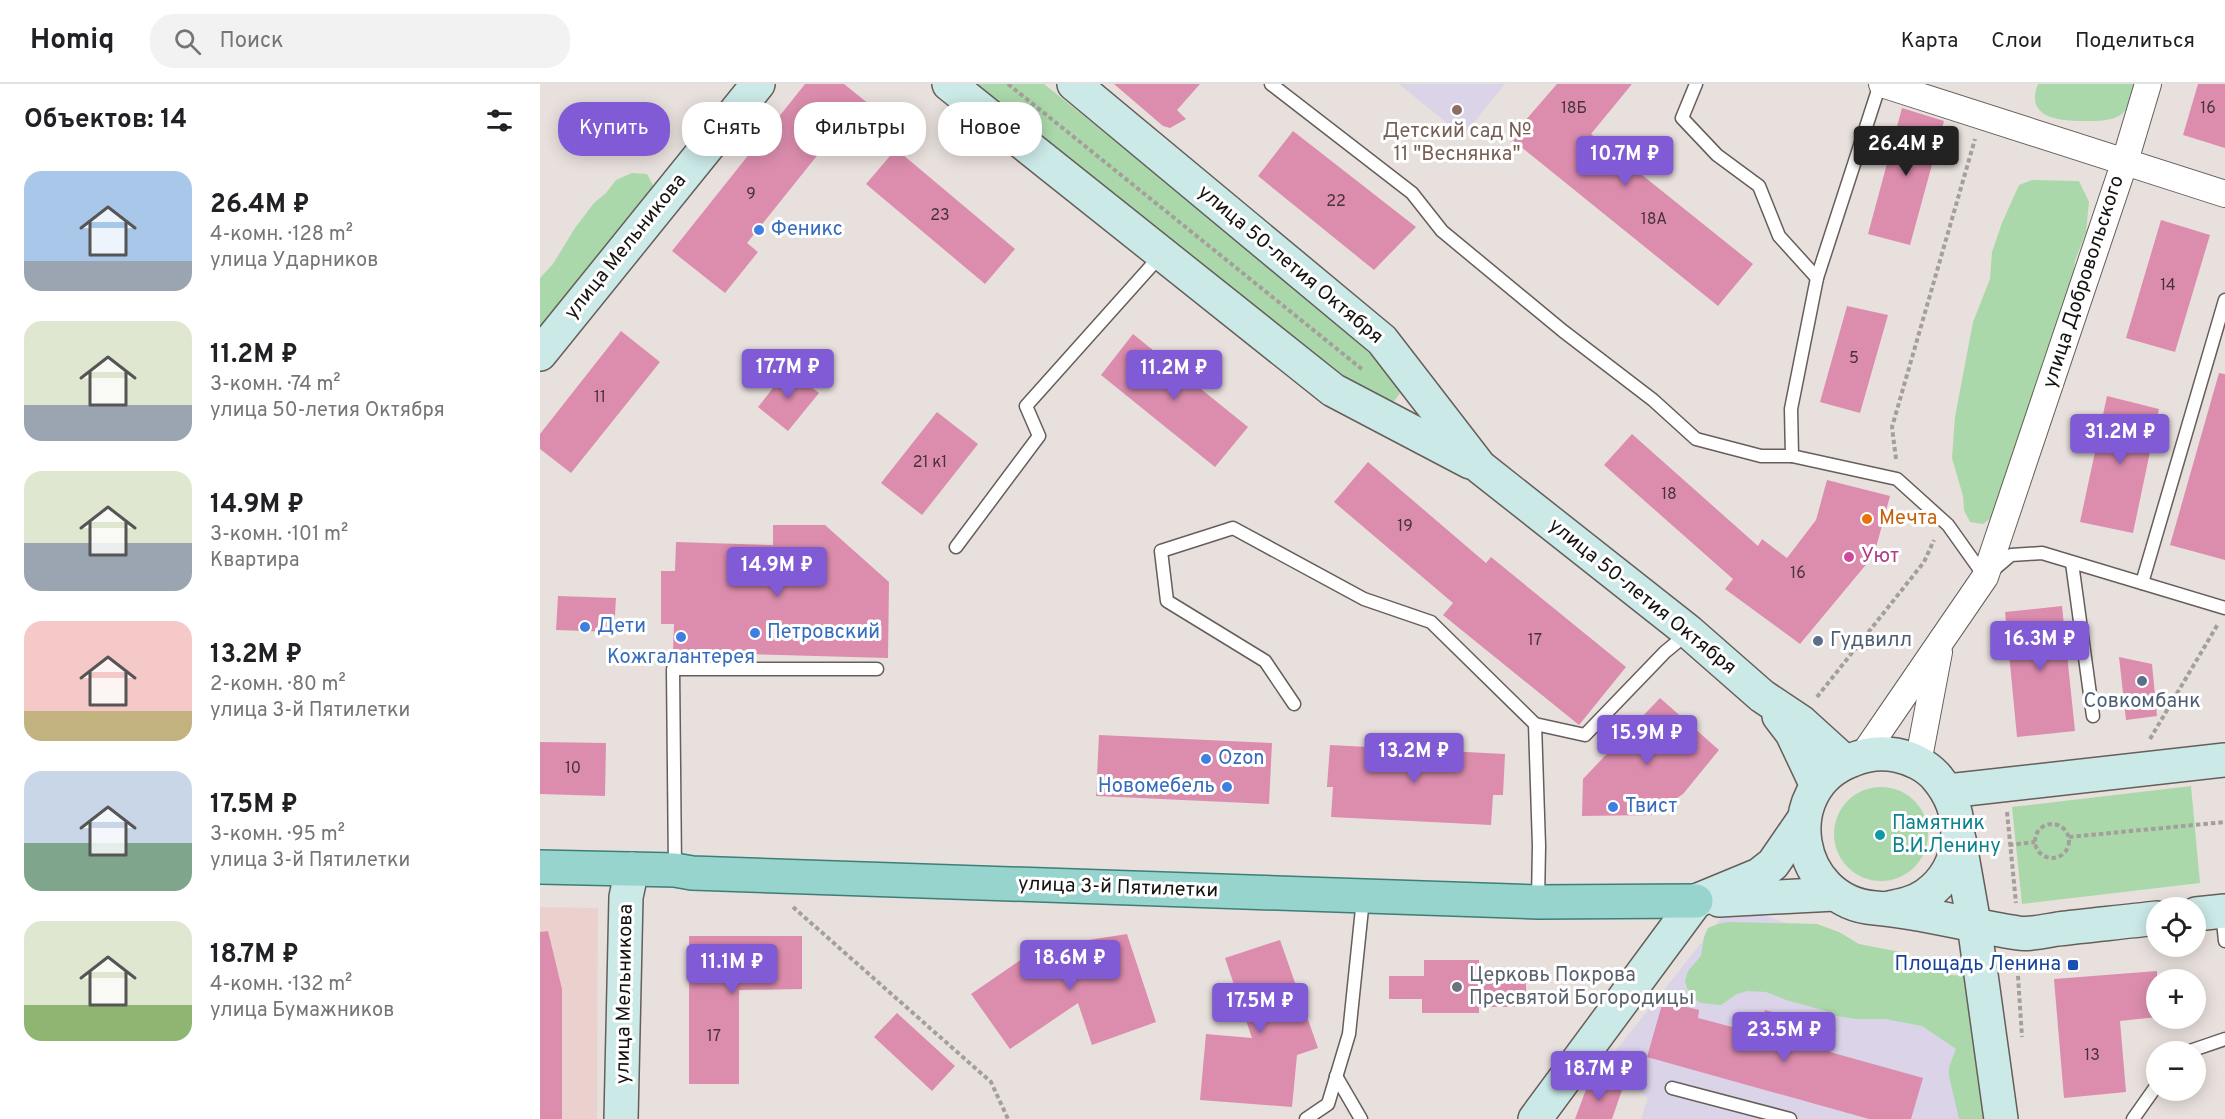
<!DOCTYPE html>
<html lang="ru">
<head>
<meta charset="utf-8">
<style>
  :root { --surface:#fff; --page:#f2f2f2; --text:#202124; --muted:#757577; --line:#e0e0e0; --accent:#805bd5 }
  body { margin:0; font-family:Overpass,sans-serif; background:var(--page); color:var(--text); height:100vh; display:flex; flex-direction:column; font-size:22px; white-space:nowrap }
  * { box-sizing:border-box; margin:0 }
  p { font-size:20px; color:var(--muted) }
  .icon { flex:none; width:33px; height:33px; fill:none; stroke:currentColor; stroke-width:2; stroke-linecap:round; stroke-linejoin:round }
  .map { position:relative; flex:1; overflow:hidden }
  .panel { display:flex; flex-direction:column; background:var(--surface); width:540px }
  .panel>* { flex:none }
  .top-card { position:absolute; left:18px; top:18px; width:570px; height:54px; display:flex; gap:12px }
  .buttons { position:absolute; left:1606px; top:813px; display:grid; gap:12px }
  .buttons a { display:grid; place-items:center; width:60px; height:60px; border-radius:50%; background:var(--surface); box-shadow:0 3px 15px #0003; font-size:30px }
  .price { position:absolute; translate:-50% -51px; padding:0 14px; border-radius:6px; background:var(--accent); color:#fff; font-size:20px; line-height:39px; filter:drop-shadow(0 2px 3px #0008) }
  .price::after { content:''; position:absolute; left:50%; top:36px; width:18px; height:14px; margin-left:-9px; background:inherit; clip-path:polygon(0 0,100% 0,50% 100%) }
  .price.active { background:#222; color:#fff }
  ul { padding:0; list-style:none }
  li { display:flex; align-items:center; gap:18px; height:150px; padding:0 24px }
  li span { display:grid; place-items:center; flex:none; width:168px; height:120px; border-radius:18px; color:#555 }
  li>.icon { margin-inline-start:auto }
  span .icon { width:72px; height:72px; fill:#fffc; stroke-width:1 }
  li b { font-size:26px }
  h2 { display:flex; justify-content:space-between; align-items:center; height:72px; padding:0 24px; font-size:26px }
  .chip { padding:0 21px; border-radius:24px; background:var(--surface); box-shadow:0 3px 15px #0003; font-size:21px; line-height:54px }
  .chip.active { background:var(--accent); color:#fff }
  header { display:flex; align-items:center; gap:36px; box-sizing:border-box; height:84px; padding:0 30px; background:var(--surface); border-bottom:2px solid var(--line) }
  header strong { font-size:28px }
  nav { display:flex; gap:33px; margin-inline-start:auto; font-size:21px }
  .search { width:420px; height:54px; background:var(--page); display:flex; align-items:center; gap:15px; box-sizing:border-box; padding:0 21px; border-radius:24px; color:var(--muted); font-size:22px }
  main { display:flex; flex:1; min-height:0 }
  .map>svg:first-child { display:block }
</style>
</head>
<body>
<header>
<strong>Homiq</strong>
<div class="search"><svg class="icon" aria-label="search" viewBox="0 0 24 24"><circle cx="10" cy="10" r="6"/><path d="M15 15l6 6"/></svg>Поиск</div>
<nav><a>Карта</a><a>Слои</a><a>Поделиться</a></nav>
</header>
<main>
<section class="panel">
<h2>Объектов: 14<svg class="icon" aria-label="filters" viewBox="0 0 24 24"><path d="M4 7h16M4 17h16"/><circle cx="9" cy="7" r="2"/><circle cx="15" cy="17" r="2"/></svg></h2>
<ul>
<li><span style="background:linear-gradient(#a9c7e8 75%,#9aa5b1 0)"><svg class="icon" aria-label="home" viewBox="0 0 24 24"><path d="M3 11l9-7 9 7M6 9v11h12V9"/></svg></span><div><b>26.4M ₽</b><p>4-комн. · 128 m²</p><p>улица Ударников</p></div></li>
<li><span style="background:linear-gradient(#dfe7d0 70%,#9aa5b1 0)"><svg class="icon" aria-label="home" viewBox="0 0 24 24"><path d="M3 11l9-7 9 7M6 9v11h12V9"/></svg></span><div><b>11.2M ₽</b><p>3-комн. · 74 m²</p><p>улица 50-летия Октября</p></div></li>
<li><span style="background:linear-gradient(#dfe7d0 60%,#9aa5b1 0)"><svg class="icon" aria-label="home" viewBox="0 0 24 24"><path d="M3 11l9-7 9 7M6 9v11h12V9"/></svg></span><div><b>14.9M ₽</b><p>3-комн. · 101 m²</p><p>Квартира</p></div></li>
<li><span style="background:linear-gradient(#f6c9c9 75%,#c2b280 0)"><svg class="icon" aria-label="home" viewBox="0 0 24 24"><path d="M3 11l9-7 9 7M6 9v11h12V9"/></svg></span><div><b>13.2M ₽</b><p>2-комн. · 80 m²</p><p>улица 3-й Пятилетки</p></div></li>
<li><span style="background:linear-gradient(#c9d6e8 60%,#7fa58c 0)"><svg class="icon" aria-label="home" viewBox="0 0 24 24"><path d="M3 11l9-7 9 7M6 9v11h12V9"/></svg></span><div><b>17.5M ₽</b><p>3-комн. · 95 m²</p><p>улица 3-й Пятилетки</p></div></li>
<li><span style="background:linear-gradient(#dfe7d0 70%,#8fb573 0)"><svg class="icon" aria-label="home" viewBox="0 0 24 24"><path d="M3 11l9-7 9 7M6 9v11h12V9"/></svg></span><div><b>18.7M ₽</b><p>4-комн. · 132 m²</p><p>улица Бумажников</p></div></li>
</ul>
</section>
<div class="map">
<svg width="1685" height="1035" viewBox="0 0 1685 1035">
  <rect width="100%" height="100%" fill="#e8e0dc"/>
  <g fill="#dbd4e9">
    <path d="M859,0H965L923,52Z"/>
    <path d="M1192,820L1427,903L1442,1035H1101L1108,1014L1065,980Z"/>
  </g>
  <path fill="#ebd1ce" d="M0,823L58,824L57,1035H0Z"/>
  <g fill="#aad8aa">
    <path d="M435,0H504L797,235L863,305L852,320L767,269Z"/>
    <path d="M1498,0H1596C1594,10 1590,23 1582,30C1573,37 1557,37 1545,37C1521,37 1484,35 1498,0Z"/>
    <path d="M92,89L107,90L115,105L0,252V194L13,180L35,144L54,119L66,109L76,96Z"/>
    <path d="M1492,96L1539,97L1549,118L1546,148L1535,177L1531,208L1454,432L1443,440L1430,438L1424,426L1423,412L1412,374L1415,333L1433,238L1450,195L1452,168L1462,139L1479,101Z"/>
    <path d="M1651,702L1660,799L1482,820L1472,723Z"/>
    <circle cx="1341" cy="750" r="47"/>
    <path d="M1188,838L1277,840L1299,848L1319,860L1365,869L1383,881L1408,891L1430,892L1462,1035H1419L1409,992V983L1416,965L1382,942L1345,935H1316L1296,932L1286,927L1246,916L1226,908L1207,907L1197,910L1181,921L1161,919L1154,915L1148,907L1145,897L1148,887L1161,872L1164,853L1168,844L1178,840Z"/>
  </g>
  <g fill="#dc8dad">
    <path d="M265,0H304L334,24L304,63L292,53L207,159L218,168L185,209L132,167Z"/>
    <path d="M574,0H660L637,26L646,35L630,44L623,42Z"/>
    <path d="M1017,0H1092L1051,50L1213,180L1178,222L970,54Z"/>
    <path d="M1658,0H1685V64L1643,51Z"/>
    <path d="M1362,24L1404,37L1370,161L1328,150Z"/>
    <path d="M753,47L876,143L834,186L718,92Z"/>
    <path d="M356,65L475,165L445,200L326,100Z"/>
    <path d="M1621,136L1670,151L1635,268L1586,254Z"/>
    <path d="M1307,222L1348,231L1320,329L1280,318Z"/>
    <path d="M81,247L120,278L31,389L0,365V350Z"/>
    <path d="M593,250L708,343L675,383L561,291Z"/>
    <path d="M248,285L279,309L248,347L218,323Z"/>
    <path d="M1679,289L1685,290V476L1630,461Z"/>
    <path d="M1567,312L1619,325L1593,449L1540,438Z"/>
    <path d="M397,328L438,360L382,431L341,399Z"/>
    <path d="M1092,350L1218,462L1222,455L1247,474L1276,436L1287,396L1350,412L1334,471L1260,560L1185,505L1193,495L1064,381Z"/>
    <path d="M828,378L946,479L951,473L1086,583L1039,641L903,531L913,519L794,418Z"/>
    <path d="M233,441H285L349,498L348,574L133,568L134,540H121V487H135L136,458L233,461Z"/>
    <path d="M18,512L76,514L74,548L16,546Z"/>
    <path d="M1522,522L1535,647L1477,653L1465,528Z"/>
    <path d="M1579,573L1612,580L1617,632L1586,636Z"/>
    <path d="M1120,614L1179,666L1143,710L1112,731L1042,732L1043,695Z"/>
    <path d="M559,651L732,659L729,720L556,712Z"/>
    <path d="M0,658L66,659L65,712L0,710Z"/>
    <path d="M790,661L965,670L963,711H953L951,741L791,733L793,703H787Z"/>
    <path d="M8,847L22,905V1035H0V848Z"/>
    <path d="M587,850L616,938L552,961L538,919L470,965L431,910L498,864Z"/>
    <path d="M149,852H262V905L199,906V1000H149Z"/>
    <path d="M740,856L778,964L757,971L752,1023L660,1016L666,950L712,954L685,874Z"/>
    <path d="M884,876H939V887H986V923H939V929H882V915H849V892H884Z"/>
    <path d="M1617,887V933L1580,937L1586,1008L1524,1014L1514,895Z"/>
    <path d="M1123,917L1159,926L1158,934L1219,950L1225,926L1296,946L1290,968L1383,994L1371,1035H1329L1107,973Z"/>
    <path d="M357,929L415,982L392,1007L334,953Z"/>
    <path d="M1050,995L1082,1006L1072,1035H1035Z"/>
  </g>
  <g fill="none" stroke-linecap="round" stroke-linejoin="round">
    <defs>
      <g id="lane">
        <path d="M731,0L872,109L902,147L1023,247L1113,316L1156,355L1221,372H1252"/>
        <path d="M1156,0L1142,34L1177,71L1219,102L1239,152L1277,194"/>
        <path d="M1340,0L1277,194L1251,325L1252,372L1357,395L1408,441L1445,493L1471,471L1502,469L1685,524"/>
        <path d="M416,463L499,352L486,322L621,171"/>
        <path d="M1532,479L1553,632"/>
        <path d="M1602,499L1685,216"/>
        <path d="M754,620L725,577L627,517L621,467L693,444L824,515L891,538L995,640"/>
        <path d="M135,785L133,585H337"/>
        <path d="M998,817L999,762L995,640L1045,651L1125,568L1148,549"/>
        <path d="M1682,828L1685,857"/>
        <path d="M1647,968L1685,955"/>
        <path d="M796,992L821,1035"/>
        <path d="M1132,1004L1250,1035"/>
        <path d="M766,1035L788,1020L809,950L823,815"/>
        <path d="M1593,1035L1617,1001"/>
      </g>
      <g id="street">
        <path d="M1342,0L1685,110"/>
        <path d="M1323,671L1445,493L1585,77L1608,0"/>
        <path d="M1378,679L1399,568"/>
      </g>
      <g id="secondary">
        <path d="M409,0L793,306L930,378"/>
        <path d="M534,0L842,256L940,383L1149,548L1222,612L1261,638L1305,678"/>
        <path d="M0,270L218,0"/>
        <path d="M1239,632L1252,649L1277,702"/>
        <path d="M1408,707L1685,676"/>
        <path d="M1419,755L1434,840L1461,1035"/>
        <path d="M1179,816L1295,810"/>
        <path d="M1156,817L1219,791L1233,780L1264,735"/>
        <path d="M1344,825C1359,822 1373,820 1386,811C1425,783 1427,730 1398,695C1388,682 1371,674 1356,671C1340,668 1326,670 1312,676C1236,704 1255,818 1335,824C1383,828 1430,842 1478,849C1490,851 1505,847 1518,845C1551,841 1584,838 1617,834"/>
        <path d="M1656,830L1685,827"/>
        <path d="M81,1035L86,813L92,785"/>
        <path d="M995,1035L1156,817"/>
      </g>
      <path id="primary" d="M0,783L135,786L152,789L998,818L1156,817"/>
    </defs>
    <use href="#lane" stroke="#655e5b" stroke-width="15"/>
    <use href="#street" stroke="#655e5b" stroke-width="28"/>
    <use href="#secondary" stroke="#655e5b" stroke-width="36"/>
    <use href="#primary" stroke="#3e7e77" stroke-width="36"/>
    <g stroke="#a59f9c" stroke-width="4" stroke-dasharray="4.5 3" stroke-linecap="butt">
      <path d="M468,0L823,286"/>
      <path d="M1356,375L1352,343L1435,55"/>
      <path d="M1277,613L1384,478L1394,456"/>
      <path d="M1610,655L1678,540"/>
      <path d="M1467,728L1476,819"/>
      <circle cx="1512" cy="757" r="17"/>
      <path d="M1529,753L1685,738"/>
      <path d="M1469,761L1495,758"/>
      <path d="M253,823L451,998L468,1035"/>
      <path d="M1477,877L1482,953"/>
    </g>
    <use href="#lane" stroke="#fff" stroke-width="12"/>
    <use href="#street" stroke="#fff" stroke-width="26"/>
    <use href="#secondary" stroke="#cbe9e7" stroke-width="33"/>
    <use href="#primary" stroke="#98d4ce" stroke-width="33"/>
  </g>
  <circle fill="#8d6e63" stroke="#fff" stroke-width="2" cx="917" cy="26" r="6"/>
  <g fill="#3f7fe0" stroke="#fff" stroke-width="2">
    <circle cx="219" cy="146" r="6"/>
    <circle cx="45" cy="543" r="6"/>
    <circle cx="215" cy="549" r="6"/>
    <circle cx="141" cy="553" r="6"/>
    <circle cx="666" cy="675" r="6"/>
    <circle cx="687" cy="703" r="6"/>
    <circle cx="1073" cy="723" r="6"/>
  </g>
  <circle fill="#e8710a" stroke="#fff" stroke-width="2" cx="1327" cy="435" r="6"/>
  <circle fill="#d1479c" stroke="#fff" stroke-width="2" cx="1309" cy="473" r="6"/>
  <g fill="#5c6f8a" stroke="#fff" stroke-width="2">
    <circle cx="1278" cy="557" r="6"/>
    <circle cx="1602" cy="597" r="6"/>
  </g>
  <circle fill="#0f9aa8" stroke="#fff" stroke-width="2" cx="1340" cy="751" r="6"/>
  <rect fill="#1a4fb4" stroke="#fff" stroke-width="2" x="1527" y="875" width="12" height="12" rx="3"/>
  <circle fill="#6b7280" stroke="#fff" stroke-width="2" cx="917" cy="903" r="6"/>
  <g text-anchor="middle" dominant-baseline="central" stroke-width="6" stroke-linejoin="round" paint-order="stroke">
    <g font-size="16" fill="#483239">
      <text x="1034" y="25">18Б</text>
      <text x="1668" y="25">16</text>
      <text x="211" y="111">9</text>
      <text x="796" y="118">22</text>
      <text x="400" y="132">23</text>
      <text x="1114" y="136">18А</text>
      <text x="1628" y="202">14</text>
      <text x="1314" y="275">5</text>
      <text x="60" y="314">11</text>
      <text x="390" y="379">21 к1</text>
      <text x="1129" y="411">18</text>
      <text x="865" y="443">19</text>
      <text x="1258" y="490">16</text>
      <text x="995" y="557">17</text>
      <text x="33" y="685">10</text>
      <text x="174" y="953">17</text>
      <text x="1552" y="972">13</text>
    </g>
    <g font-size="20" fill="#785e54" stroke="#fff">
      <text x="917" y="48">Детский сад №<tspan x="917" dy="23">11 "Веснянка"</tspan></text>
    </g>
    <g font-size="20" fill="#366cbe" stroke="#fff" text-anchor="start">
      <text x="231" y="146">Феникс</text>
      <text x="57" y="543">Дети</text>
      <text x="227" y="549">Петровский</text>
      <text x="141" y="574" text-anchor="middle">Кожгалантерея</text>
      <text x="678" y="675">Ozon</text>
      <text x="675" y="703" text-anchor="end">Новомебель</text>
      <text x="1085" y="723">Твист</text>
    </g>
    <g font-size="20" fill="#161412" stroke="#fff">
      <text transform="translate(86 163) rotate(-51)">улица Мельникова</text>
      <text transform="translate(750 181) rotate(40)">улица 50-летия Октября</text>
      <text transform="translate(1544 198) rotate(-72)">улица Добровольского</text>
      <text transform="translate(1102 513) rotate(39)">улица 50-летия Октября</text>
      <text transform="translate(578 804) rotate(2)">улица 3-й Пятилетки</text>
      <text transform="translate(85 910) rotate(-89)">улица Мельникова</text>
    </g>
    <g font-size="20" fill="#c56008" stroke="#fff" text-anchor="start">
      <text x="1339" y="435">Мечта</text>
    </g>
    <g font-size="20" fill="#b23c85" stroke="#fff" text-anchor="start">
      <text x="1321" y="473">Уют</text>
    </g>
    <g font-size="20" fill="#4e5e75" stroke="#fff" text-anchor="start">
      <text x="1290" y="557">Гудвилл</text>
      <text x="1602" y="618" text-anchor="middle">Совкомбанк</text>
    </g>
    <g font-size="20" fill="#0d838f" stroke="#fff" text-anchor="start">
      <text x="1352" y="740">Памятник<tspan x="1352" dy="23">В.И.Ленину</tspan></text>
    </g>
    <g font-size="20" fill="#164399" stroke="#fff" text-anchor="end">
      <text x="1521" y="881">Площадь Ленина</text>
    </g>
    <g font-size="20" fill="#5b616d" stroke="#fff" text-anchor="start">
      <text x="929" y="892">Церковь Покрова<tspan x="929" dy="23">Пресвятой Богородицы</tspan></text>
    </g>
  </g>
</svg>
<div class="buttons">
<a><svg class="icon" aria-label="locate" viewBox="0 0 24 24"><circle cx="12" cy="12" r="6"/><path d="M12 2v4M12 18v4M2 12h4M18 12h4"/></svg></a>
<a>+</a>
<a>−</a>
</div>
<b class="price active" style="left:1366px;top:93px">26.4M ₽</b>
<b class="price" style="left:1085px;top:103px">10.7M ₽</b>
<b class="price" style="left:248px;top:316px">17.7M ₽</b>
<b class="price" style="left:634px;top:317px">11.2M ₽</b>
<b class="price" style="left:1580px;top:381px">31.2M ₽</b>
<b class="price" style="left:237px;top:514px">14.9M ₽</b>
<b class="price" style="left:1500px;top:588px">16.3M ₽</b>
<b class="price" style="left:1107px;top:682px">15.9M ₽</b>
<b class="price" style="left:874px;top:700px">13.2M ₽</b>
<b class="price" style="left:530px;top:907px">18.6M ₽</b>
<b class="price" style="left:192px;top:911px">11.1M ₽</b>
<b class="price" style="left:720px;top:950px">17.5M ₽</b>
<b class="price" style="left:1244px;top:979px">23.5M ₽</b>
<b class="price" style="left:1059px;top:1018px">18.7M ₽</b>
<div class="top-card">
<a class="chip active">Купить</a>
<a class="chip">Снять</a>
<a class="chip">Фильтры</a>
<a class="chip">Новое</a>
</div>
</div>
</main>
</body>
</html>
